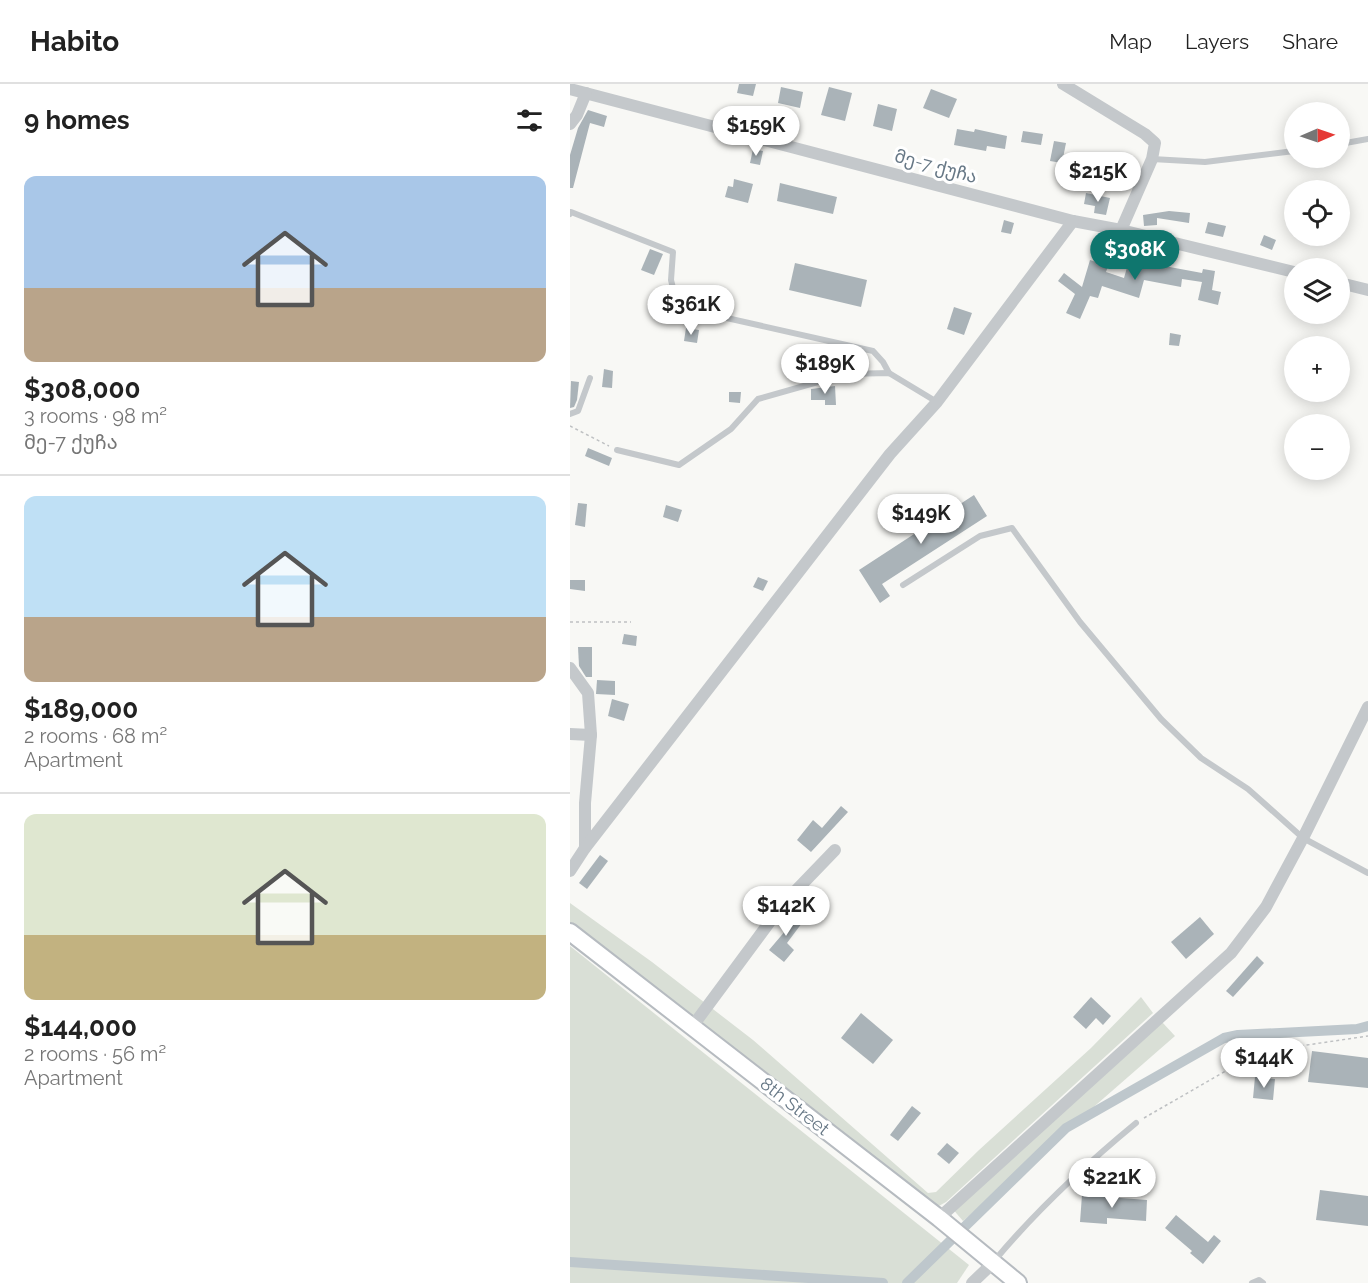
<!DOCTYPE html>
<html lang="en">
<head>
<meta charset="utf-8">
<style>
  :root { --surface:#fff; --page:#f2f2f2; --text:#222; --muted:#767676; --line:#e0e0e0; --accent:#0f766e }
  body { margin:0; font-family:Raleway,"Noto Sans Georgian",sans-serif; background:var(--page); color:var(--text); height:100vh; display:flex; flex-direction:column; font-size:22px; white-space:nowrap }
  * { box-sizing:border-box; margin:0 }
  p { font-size:20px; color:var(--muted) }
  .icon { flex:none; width:33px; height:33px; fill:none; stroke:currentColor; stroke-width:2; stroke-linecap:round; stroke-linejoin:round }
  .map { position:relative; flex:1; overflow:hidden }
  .sheet { display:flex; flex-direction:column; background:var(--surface); width:570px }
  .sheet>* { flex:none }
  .needle { width:39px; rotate:88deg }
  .controls { position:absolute; left:714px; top:18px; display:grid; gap:12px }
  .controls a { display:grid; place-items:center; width:66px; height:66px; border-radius:50%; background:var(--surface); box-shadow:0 3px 15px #0003; font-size:30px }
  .price { position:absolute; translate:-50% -51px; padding:0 14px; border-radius:21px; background:#fff; color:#222; font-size:20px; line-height:39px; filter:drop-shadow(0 2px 3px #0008) }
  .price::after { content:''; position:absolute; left:50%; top:36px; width:18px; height:14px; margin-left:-9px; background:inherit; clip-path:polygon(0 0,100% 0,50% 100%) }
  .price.current { background:var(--accent); color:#fff }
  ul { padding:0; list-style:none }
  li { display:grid; align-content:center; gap:12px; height:318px; padding:0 24px }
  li+li { border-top:2px solid var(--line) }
  li span { display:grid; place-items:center; height:186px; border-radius:12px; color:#555 }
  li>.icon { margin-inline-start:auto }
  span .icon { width:108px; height:108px; fill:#fffc; stroke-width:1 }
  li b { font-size:26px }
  h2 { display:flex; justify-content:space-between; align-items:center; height:72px; padding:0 24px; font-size:26px }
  header { display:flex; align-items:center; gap:36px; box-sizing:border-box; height:84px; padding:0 30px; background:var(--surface); border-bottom:2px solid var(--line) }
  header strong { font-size:28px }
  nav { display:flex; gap:33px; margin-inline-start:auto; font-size:21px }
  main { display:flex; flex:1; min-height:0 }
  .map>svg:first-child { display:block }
</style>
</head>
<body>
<header>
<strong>Habito</strong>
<nav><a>Map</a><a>Layers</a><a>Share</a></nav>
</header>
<main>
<section class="sheet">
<h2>9 homes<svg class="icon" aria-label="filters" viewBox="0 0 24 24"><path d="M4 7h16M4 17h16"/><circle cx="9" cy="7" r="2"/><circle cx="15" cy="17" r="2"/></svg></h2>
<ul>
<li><span style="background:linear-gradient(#a9c7e8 60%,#b9a48a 0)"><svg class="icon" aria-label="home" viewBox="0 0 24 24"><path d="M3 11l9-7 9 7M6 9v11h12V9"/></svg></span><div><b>$308,000</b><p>3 rooms · 98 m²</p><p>მე-7 ქუჩა</p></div></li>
<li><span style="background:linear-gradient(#bfe0f5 65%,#b9a48a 0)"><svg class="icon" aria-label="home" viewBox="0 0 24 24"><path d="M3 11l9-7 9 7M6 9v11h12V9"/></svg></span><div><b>$189,000</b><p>2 rooms · 68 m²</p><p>Apartment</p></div></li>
<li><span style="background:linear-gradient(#dfe7d0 65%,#c2b280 0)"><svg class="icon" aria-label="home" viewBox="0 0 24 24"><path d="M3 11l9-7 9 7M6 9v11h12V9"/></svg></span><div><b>$144,000</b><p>2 rooms · 56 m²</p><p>Apartment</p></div></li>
</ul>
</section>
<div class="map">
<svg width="798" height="1199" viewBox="0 0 798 1199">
  <rect width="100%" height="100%" fill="#f8f8f5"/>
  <g fill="#d9dfd6">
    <path d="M0,819L82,878L183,956L358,1109L366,1108L409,1066L521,964L571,913L583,929L376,1118L367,1123L356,1120L0,838Z"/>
    <path d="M0,862L399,1181L387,1199H0Z"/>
    <path d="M592,938L605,952L393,1137L381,1123Z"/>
  </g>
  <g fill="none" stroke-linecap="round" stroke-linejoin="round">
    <g stroke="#bec7cc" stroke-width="10">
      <path d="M0,1178L313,1199"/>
      <path d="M337,1199L496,1044L654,954L668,951L787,945L798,942"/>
    </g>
  </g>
  <g fill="#aab3b8">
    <path d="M169,0H186L183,12L167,9Z"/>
    <path d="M211,3L233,8L230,24L208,19Z"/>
    <path d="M259,3L282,9L275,37L251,31Z"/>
    <path d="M361,5L387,15L379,34L353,24Z"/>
    <path d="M308,20L327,25L322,47L303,42Z"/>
    <path d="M18,26L37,32L34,43L20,39L3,104H0V71L8,44Z"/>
    <path d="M387,45L404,48L405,45L437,52L435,65L417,62L416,67L384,61Z"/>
    <path d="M453,47L473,50L471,61L451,58Z"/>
    <path d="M484,57L496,59L492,79L480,77Z"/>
    <path d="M183,65L193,67L190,81L180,79Z"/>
    <path d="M164,95L183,100L178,119L155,113L158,102L163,103Z"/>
    <path d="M210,99L267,113L263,130L207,117Z"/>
    <path d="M516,109L540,114L536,131L524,129L525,122L514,120Z"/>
    <path d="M599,127L620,129L619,139L587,134V141L574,142L573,131Z"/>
    <path d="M434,136L444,139L441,150L431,148Z"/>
    <path d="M638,138L656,142L653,153L635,149Z"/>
    <path d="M694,151L706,156L702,166L690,161Z"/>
    <path d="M569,162L582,165L578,179L632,189L633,185L645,187L642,206L651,208L648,221L628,216L632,198L612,195L611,203L574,196L569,214L532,202L528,214L520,212L510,235L496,229L505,210L488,197L494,189L512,203L520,176L538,182L536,188L554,194L558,180L564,181Z"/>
    <path d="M80,165L93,170L84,191L71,186Z"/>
    <path d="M225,179L297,196L291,223L219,206Z"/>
    <path d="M384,223L402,229L394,251L377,245Z"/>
    <path d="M116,244L129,246L127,259L114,257Z"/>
    <path d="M600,249L611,251L609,262L599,261Z"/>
    <path d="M34,285L43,287L42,304L32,303Z"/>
    <path d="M1,297L9,298L7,316L4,323L0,324Z"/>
    <path d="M265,302L266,321H255V316H241V305Z"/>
    <path d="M159,308H171L170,319L159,318Z"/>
    <path d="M18,364L42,374L39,382L15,372Z"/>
    <path d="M404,411L417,432L312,500L320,512L310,519L289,486Z"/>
    <path d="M8,419L17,420L15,443L5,441Z"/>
    <path d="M96,421L112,426L108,438L93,433Z"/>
    <path d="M188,493L198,497L193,507L183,503Z"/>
    <path d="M0,496H15V507L0,505Z"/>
    <path d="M54,550L67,552L66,562L52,560Z"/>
    <path d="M8,563H22V593H16L9,582Z"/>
    <path d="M27,596L45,597V611L26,610Z"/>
    <path d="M42,615L59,620L54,637L38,632Z"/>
    <path d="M271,722L278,728L241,768L227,756L243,736L252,744Z"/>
    <path d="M30,771L38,777L17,805L9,799Z"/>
    <path d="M218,827L232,839L217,859L224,866L214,878L199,866L216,846L209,840Z"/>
    <path d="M630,833L644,850L616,875L601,858Z"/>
    <path d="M687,872L694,879L663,913L656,907Z"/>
    <path d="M521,913L541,932L533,941L526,934L516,945L503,933Z"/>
    <path d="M291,929L323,956L303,980L271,954Z"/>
    <path d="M742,967L798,974V1004L738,998Z"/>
    <path d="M685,993L705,995L703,1016L683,1014Z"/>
    <path d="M342,1022L351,1029L328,1057L320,1051Z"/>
    <path d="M377,1059L389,1069L379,1080L367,1070Z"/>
    <path d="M750,1106L798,1112V1142L746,1136Z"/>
    <path d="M512,1111L577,1116L576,1137L537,1134V1140L510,1138Z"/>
    <path d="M606,1131L638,1158L644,1151L651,1157L633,1180L620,1169L622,1167L595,1144Z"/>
  </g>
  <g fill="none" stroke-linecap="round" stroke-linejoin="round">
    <defs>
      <path id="secondary" d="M0,848L369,1134L448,1199"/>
    </defs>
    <use href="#secondary" stroke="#b6bbc0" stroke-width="20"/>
    <g stroke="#bec0c2" stroke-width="1.5" stroke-dasharray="3 3" stroke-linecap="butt">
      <path d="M0,342L39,362"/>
      <path d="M0,538H61"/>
      <path d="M574,1034L666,981L703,966L798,952"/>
    </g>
    <g stroke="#c4c8cb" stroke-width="6">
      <path d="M770,60L798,55"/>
      <path d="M582,75L635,78L724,67"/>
      <path d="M0,130L1,128L103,168L101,196L106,216L130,228L303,267L313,278L319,289"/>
      <path d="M0,330L8,327L20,294"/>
      <path d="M47,366L109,381L161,345L188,315L276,290L319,289L367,318"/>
      <path d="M333,501L410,452L442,444L510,538L591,635L631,674L678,705L733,754L798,789"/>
      <path d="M425,1176C467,1126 515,1081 566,1039"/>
      <path d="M682,1199L689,1196L693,1199"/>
    </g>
    <g stroke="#c4c8cb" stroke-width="12">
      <path d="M493,0L575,50L585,59L582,75L551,146"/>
      <path d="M0,5L503,137L551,146L724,188"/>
      <path d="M0,40L7,31L16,9"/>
      <path d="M770,199L798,206"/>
      <path d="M0,584L18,609L21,651L15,719V764"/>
      <path d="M0,650L21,651"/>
      <path d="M0,787L15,764L320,370L367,318L503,137"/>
      <path d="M122,943L213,820L265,766"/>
      <path d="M369,1134L661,869L696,823L733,754L798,623"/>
      <path d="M402,1199L423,1179"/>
    </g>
    <use href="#secondary" stroke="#fff" stroke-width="16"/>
  </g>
  <g text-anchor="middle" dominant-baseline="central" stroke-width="6" stroke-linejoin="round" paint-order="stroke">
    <g font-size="18" fill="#677886" stroke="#fff">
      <text transform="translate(366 82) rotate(15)">მე-7 ქუჩა</text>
      <text transform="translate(225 1022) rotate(38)">8th Street</text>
    </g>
  </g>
</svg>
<div class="controls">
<a><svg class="needle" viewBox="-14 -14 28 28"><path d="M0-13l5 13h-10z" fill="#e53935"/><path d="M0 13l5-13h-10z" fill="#767676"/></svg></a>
<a><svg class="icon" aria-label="locate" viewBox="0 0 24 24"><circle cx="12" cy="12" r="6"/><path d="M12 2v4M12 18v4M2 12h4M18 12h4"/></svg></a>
<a><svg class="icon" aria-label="layers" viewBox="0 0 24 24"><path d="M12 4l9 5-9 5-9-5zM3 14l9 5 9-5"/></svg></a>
<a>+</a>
<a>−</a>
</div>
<b class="price" style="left:186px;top:73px">$159K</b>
<b class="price" style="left:528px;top:119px">$215K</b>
<b class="price current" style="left:565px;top:197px">$308K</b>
<b class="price" style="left:121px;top:252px">$361K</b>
<b class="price" style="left:255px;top:311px">$189K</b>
<b class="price" style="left:351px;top:461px">$149K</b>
<b class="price" style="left:216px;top:853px">$142K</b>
<b class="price" style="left:694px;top:1005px">$144K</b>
<b class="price" style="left:542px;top:1125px">$221K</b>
</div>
</main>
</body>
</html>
